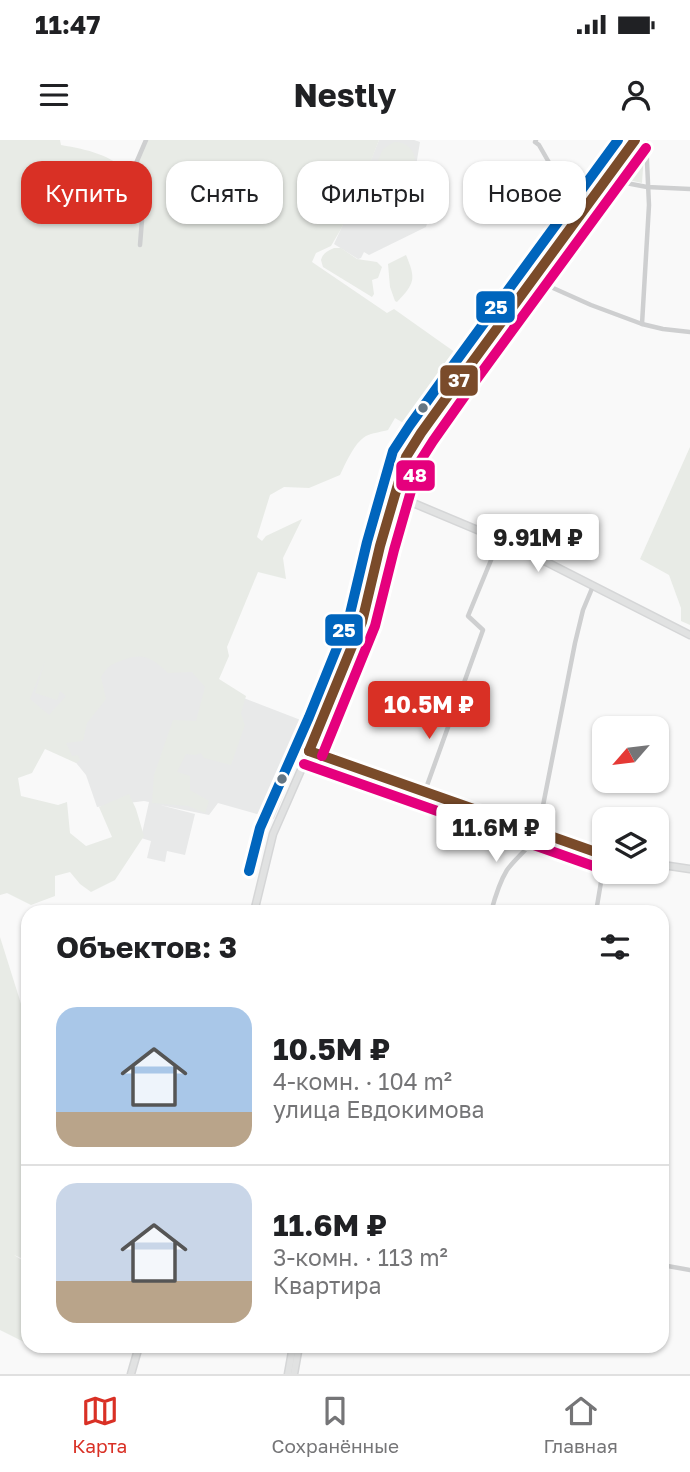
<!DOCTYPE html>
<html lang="ru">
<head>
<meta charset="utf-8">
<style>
  :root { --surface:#fff; --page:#f6f6f6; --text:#202124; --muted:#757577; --line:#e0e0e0; --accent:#d93025 }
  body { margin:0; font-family:"Golos Text",sans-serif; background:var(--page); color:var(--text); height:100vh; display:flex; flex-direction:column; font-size:26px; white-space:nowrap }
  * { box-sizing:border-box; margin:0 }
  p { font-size:23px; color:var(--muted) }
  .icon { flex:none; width:38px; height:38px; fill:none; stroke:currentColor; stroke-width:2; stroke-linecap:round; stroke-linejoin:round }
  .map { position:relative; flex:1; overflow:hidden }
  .side { position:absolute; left:21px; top:765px; width:648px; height:448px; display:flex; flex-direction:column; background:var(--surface); border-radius:21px; box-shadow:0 2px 5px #0004 }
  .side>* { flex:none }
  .guide { position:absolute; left:21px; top:21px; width:649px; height:63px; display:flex; gap:14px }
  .needle { width:46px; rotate:242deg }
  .fabs { position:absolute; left:592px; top:576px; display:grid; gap:14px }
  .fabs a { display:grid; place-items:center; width:77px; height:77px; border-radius:14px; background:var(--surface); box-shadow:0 2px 5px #0004; font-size:35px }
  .price { position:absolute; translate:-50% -60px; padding:0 16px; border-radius:7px; background:#fff; color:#222; font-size:23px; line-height:46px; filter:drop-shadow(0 2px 4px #0008) }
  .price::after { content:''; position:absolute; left:50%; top:42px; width:21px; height:16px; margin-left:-10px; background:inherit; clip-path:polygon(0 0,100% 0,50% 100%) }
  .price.current { background:var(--accent); color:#fff }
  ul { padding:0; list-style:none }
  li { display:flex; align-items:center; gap:21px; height:175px; padding:0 35px }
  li+li { border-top:2px solid var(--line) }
  li span { display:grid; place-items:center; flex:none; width:196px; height:140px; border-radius:21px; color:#555 }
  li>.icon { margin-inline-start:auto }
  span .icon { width:84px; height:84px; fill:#fffc; stroke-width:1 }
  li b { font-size:30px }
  h2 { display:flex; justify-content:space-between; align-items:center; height:84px; padding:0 35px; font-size:30px }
  .pill { padding:0 24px; border-radius:21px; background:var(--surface); box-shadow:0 2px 5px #0004; font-size:24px; line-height:63px }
  .pill.current { background:var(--accent); color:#fff }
  .status { display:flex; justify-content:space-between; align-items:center; height:49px; padding:0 35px; background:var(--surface); direction:ltr }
  .status svg { height:19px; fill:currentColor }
  header { display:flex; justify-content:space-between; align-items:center; height:91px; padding:0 35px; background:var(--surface); font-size:32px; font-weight:700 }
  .dock { display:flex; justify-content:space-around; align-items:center; height:98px; border-top:2px solid var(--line); background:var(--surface); font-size:19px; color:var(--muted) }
  .dock a { display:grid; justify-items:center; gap:4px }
  .dock .current { color:var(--accent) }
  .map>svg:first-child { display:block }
</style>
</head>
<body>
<div class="status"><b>11:47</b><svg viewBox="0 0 49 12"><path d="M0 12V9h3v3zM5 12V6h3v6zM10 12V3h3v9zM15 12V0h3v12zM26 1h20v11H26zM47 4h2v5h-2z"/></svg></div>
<header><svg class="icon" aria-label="menu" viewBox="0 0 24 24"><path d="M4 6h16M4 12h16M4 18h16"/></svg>Nestly<svg class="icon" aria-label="person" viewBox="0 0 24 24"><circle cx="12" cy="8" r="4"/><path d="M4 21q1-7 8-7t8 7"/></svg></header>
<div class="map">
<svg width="690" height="1234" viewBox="0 0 690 1234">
  <rect width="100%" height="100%" fill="#f9f9f9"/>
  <g fill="#e8e9e9">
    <path d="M379,0H414L420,2L416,26L436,36L438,44L426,87L369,115L364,112L361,118L358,119L334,104L358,52Z"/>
    <path d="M42,505L156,515L191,526L207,544L311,584L274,679L218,663L209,675L160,665L195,674L185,715L167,711L165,722L147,718L151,701L141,698L149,662L144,661L97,667L86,635L24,559Z"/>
  </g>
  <g fill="#e8ebe6" fill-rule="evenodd">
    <path d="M0,0H60L61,5C89,10 109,14 131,34L146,0H379L359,52L341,89L331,106L316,113L312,122L387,173L394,169L466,220L415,290L395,278L388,290C381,292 372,293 366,296C354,303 346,323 340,335L309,348L284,347L270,355L257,397L262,401L266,396L302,379L283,418L286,439L258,432L227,507L229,516L219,539L246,556L241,573L245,585L231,625L204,618L201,613L195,615L186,614L177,632L190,636V650L209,661L205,673L188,666L152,663L154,635L173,580L196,581L205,547L192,532L168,533C152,518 144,512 123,520C111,524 107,527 101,537L106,559L87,583L83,601L66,603L72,616L78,615L80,620L76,623L45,609L32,633L18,638L21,656L58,665L67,662L70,693L86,706L112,697L99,667L129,654L136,669L144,696L115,740L91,752L80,744L70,732L55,736V756L31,765L7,753L0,755ZM45,521L35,553L57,560L60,551L66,556L49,575L30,559Z"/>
    <path d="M394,2C407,2 415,9 415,22L416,23C412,32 400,65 395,71C390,76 379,78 373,74C366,70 363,63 363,55L383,9Z"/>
    <path d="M638,11L644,13L642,43L615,37Z"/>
    <path d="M334,108H341L357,119L377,122L382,127L378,138L372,140L374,154L372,157L323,127L321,120C323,113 327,111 334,108Z"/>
    <path d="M406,115C416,139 415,143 397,162L395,161L390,147L388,124Z"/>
    <path d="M690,307V485L681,481V468L669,435L640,419Z"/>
    <path d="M0,797L28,886V1121L14,1115L25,1122H28V1204L0,1190Z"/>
  </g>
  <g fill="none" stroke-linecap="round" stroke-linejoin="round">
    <defs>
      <g id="major">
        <path d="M394,355L513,405L690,495"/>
        <path d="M309,611L604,715"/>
        <path d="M656,724L690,729"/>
        <path d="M254,772L273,694L322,582L362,482L380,406L406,317L421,293L465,232L635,0"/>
        <path d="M131,1234L139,1206"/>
        <path d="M288,1234L293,1206"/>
        <path d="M294,1234L299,1206"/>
      </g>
    </defs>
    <use href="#major" stroke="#d5d6d7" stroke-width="9"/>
    <g stroke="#cecfd0" stroke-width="4.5">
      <path d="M536,0L535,2L539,5L555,33L562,40H567L591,58"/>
      <path d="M605,39L647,47L690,49"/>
      <path d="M140,105L142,80L131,35L146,0"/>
      <path d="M533,139L591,165L642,184L663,189L690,192"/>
      <path d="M642,184L649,65L646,0"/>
      <path d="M425,651L483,490L468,476L496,408L502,400"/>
      <path d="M491,772C495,757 499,743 507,730C517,716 532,707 538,691L575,503L583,470L593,446"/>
      <path d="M596,772L604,724"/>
      <path d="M662,1125L690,1130"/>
    </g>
    <use href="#major" stroke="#e1e2e2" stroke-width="6"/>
    <defs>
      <g id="bus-1">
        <path d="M309,611L362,482L380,406L406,317L421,293L465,232L635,0"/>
        <path d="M309,611L604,715"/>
      </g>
      <g id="bus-2">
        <path d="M322,616L375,486L394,410L419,323L433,301L476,240L646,8"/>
        <path d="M304,624L599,728"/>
      </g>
      <path id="bus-3" d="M249,731L260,688L309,577L349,478L367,402L393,311L410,285L454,224L618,0"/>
    </defs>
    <use href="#bus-1" stroke="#fff" stroke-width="16"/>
    <use href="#bus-2" stroke="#fff" stroke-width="16"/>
    <use href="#bus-3" stroke="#fff" stroke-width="16"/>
    <use href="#bus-1" stroke="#7a4b2a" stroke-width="10"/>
    <use href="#bus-2" stroke="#e5007d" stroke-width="10"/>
    <use href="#bus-3" stroke="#0065bd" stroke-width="10"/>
  </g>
  <g fill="#657683" stroke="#fff" stroke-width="2.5">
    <circle cx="423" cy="268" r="6"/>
    <circle cx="282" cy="639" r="6"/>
  </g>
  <g stroke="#fff" stroke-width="2.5">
    <rect x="475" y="150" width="41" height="34" rx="7" fill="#0065bd"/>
    <rect x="439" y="224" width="40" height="33" rx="7" fill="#7a4b2a"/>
    <rect x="395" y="319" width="41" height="33" rx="7" fill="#e5007d"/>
    <rect x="324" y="473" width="40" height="34" rx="7" fill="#0065bd"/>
  </g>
  <g font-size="19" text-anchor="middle" font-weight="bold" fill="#fff">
    <text x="496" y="174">25</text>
    <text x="459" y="247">37</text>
    <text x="415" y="342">48</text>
    <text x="344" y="497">25</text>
  </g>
</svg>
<div class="fabs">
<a><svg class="needle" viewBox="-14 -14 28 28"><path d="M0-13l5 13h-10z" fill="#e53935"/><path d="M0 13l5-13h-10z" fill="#757577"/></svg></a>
<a><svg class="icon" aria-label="layers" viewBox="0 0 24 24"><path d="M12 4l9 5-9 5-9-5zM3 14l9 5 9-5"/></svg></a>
</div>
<b class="price" style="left:538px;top:434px">9.91M ₽</b>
<b class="price current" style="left:429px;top:601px">10.5M ₽</b>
<b class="price" style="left:496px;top:724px">11.6M ₽</b>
<div class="guide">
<a class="pill current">Купить</a>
<a class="pill">Снять</a>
<a class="pill">Фильтры</a>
<a class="pill">Новое</a>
</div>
<section class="side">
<h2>Объектов: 3<svg class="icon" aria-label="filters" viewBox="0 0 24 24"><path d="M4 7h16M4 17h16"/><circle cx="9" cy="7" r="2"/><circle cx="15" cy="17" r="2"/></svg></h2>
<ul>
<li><span style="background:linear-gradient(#a9c7e8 75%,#b9a48a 0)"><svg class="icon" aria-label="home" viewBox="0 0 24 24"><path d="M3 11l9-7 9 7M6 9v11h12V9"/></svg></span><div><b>10.5M ₽</b><p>4-комн. · 104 m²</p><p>улица Евдокимова</p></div></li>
<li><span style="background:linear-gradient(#c9d6e8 70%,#b9a48a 0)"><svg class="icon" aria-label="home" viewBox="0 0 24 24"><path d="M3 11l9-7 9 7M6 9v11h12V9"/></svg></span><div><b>11.6M ₽</b><p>3-комн. · 113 m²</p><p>Квартира</p></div></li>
</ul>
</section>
</div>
<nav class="dock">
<a class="current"><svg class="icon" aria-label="map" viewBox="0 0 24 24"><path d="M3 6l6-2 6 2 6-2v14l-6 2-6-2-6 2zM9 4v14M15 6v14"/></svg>Карта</a>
<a><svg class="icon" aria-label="saved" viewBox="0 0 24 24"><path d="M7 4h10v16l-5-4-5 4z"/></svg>Сохранённые</a>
<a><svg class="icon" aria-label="home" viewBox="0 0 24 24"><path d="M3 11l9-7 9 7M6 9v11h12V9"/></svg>Главная</a>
</nav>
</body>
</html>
